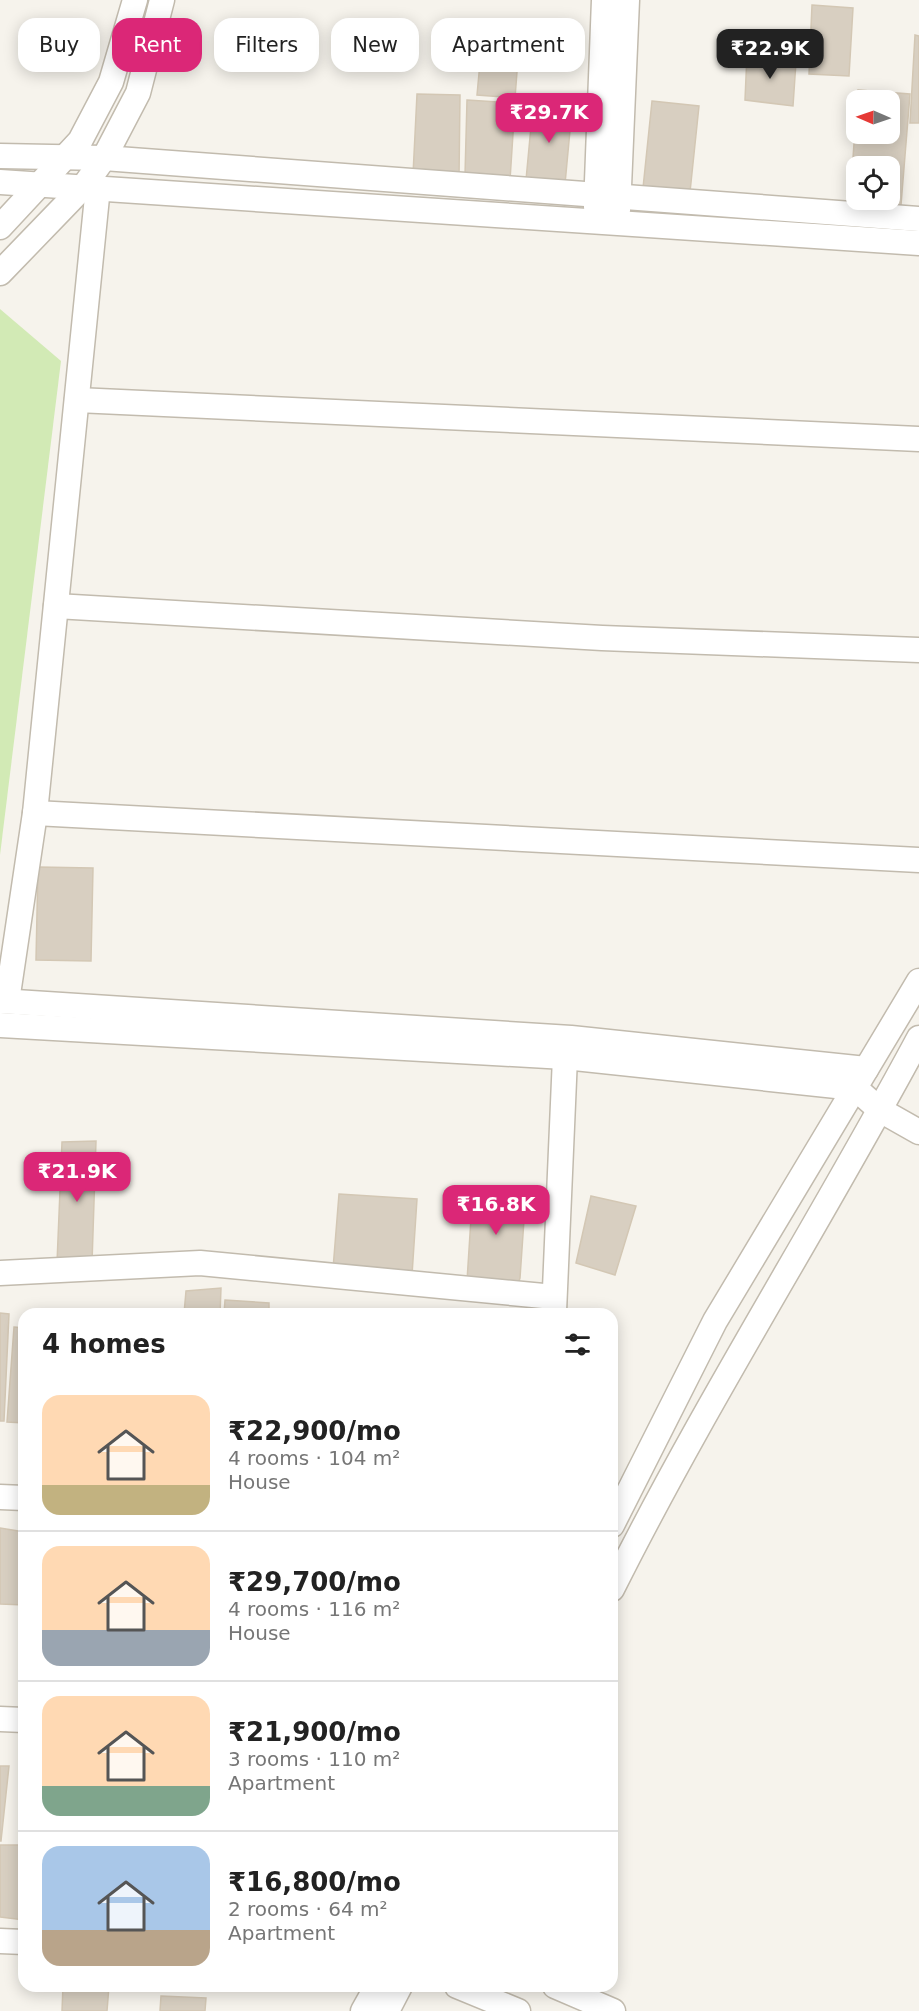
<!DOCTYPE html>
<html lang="en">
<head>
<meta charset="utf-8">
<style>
  :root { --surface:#fff; --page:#f2f2f2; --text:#222; --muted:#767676; --line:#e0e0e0; --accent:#db2777 }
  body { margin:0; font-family:"DejaVu Sans",sans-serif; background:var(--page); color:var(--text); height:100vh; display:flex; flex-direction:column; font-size:22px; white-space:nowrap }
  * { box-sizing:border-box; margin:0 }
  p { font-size:20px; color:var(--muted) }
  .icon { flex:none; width:33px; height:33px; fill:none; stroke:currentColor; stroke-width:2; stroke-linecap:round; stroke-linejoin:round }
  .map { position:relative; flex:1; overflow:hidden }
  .drawer { position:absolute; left:18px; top:1308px; width:600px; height:684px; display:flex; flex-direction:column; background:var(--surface); border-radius:18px; box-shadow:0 3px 15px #0003 }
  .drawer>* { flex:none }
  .hud { position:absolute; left:18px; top:18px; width:600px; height:54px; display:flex; gap:12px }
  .needle { width:39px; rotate:272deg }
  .fabs { position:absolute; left:846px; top:90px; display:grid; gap:12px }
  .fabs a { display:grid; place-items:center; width:54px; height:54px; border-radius:12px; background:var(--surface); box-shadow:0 3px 15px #0003; font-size:30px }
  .price { position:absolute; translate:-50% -51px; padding:0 14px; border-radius:12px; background:var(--accent); color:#fff; font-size:20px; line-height:39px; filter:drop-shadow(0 2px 3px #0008) }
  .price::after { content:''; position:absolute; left:50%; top:36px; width:18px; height:14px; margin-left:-9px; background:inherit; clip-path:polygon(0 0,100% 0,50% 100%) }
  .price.active { background:#222; color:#fff }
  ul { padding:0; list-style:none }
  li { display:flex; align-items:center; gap:18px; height:150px; padding:0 24px }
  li+li { border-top:2px solid var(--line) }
  li span { display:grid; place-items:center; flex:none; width:168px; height:120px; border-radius:18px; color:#555 }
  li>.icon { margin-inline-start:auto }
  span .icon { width:72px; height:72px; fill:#fffc; stroke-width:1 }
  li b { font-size:26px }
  h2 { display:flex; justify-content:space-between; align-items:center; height:72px; padding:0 24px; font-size:26px }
  .chip { padding:0 21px; border-radius:18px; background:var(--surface); box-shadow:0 3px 15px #0003; font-size:21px; line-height:54px }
  .chip.active { background:var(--accent); color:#fff }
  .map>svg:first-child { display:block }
</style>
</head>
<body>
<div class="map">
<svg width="919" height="2011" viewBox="0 0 919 2011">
  <rect width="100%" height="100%" fill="#f6f3ec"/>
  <path fill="#d2eab5" d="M0,309L61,361L0,855Z"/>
  <g fill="#d8cfc1" stroke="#d3c7b4" stroke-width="1.5" fill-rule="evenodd">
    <path d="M812,5L853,8L849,76L809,74Z"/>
    <path d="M483,30L520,33L515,98L477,95Z"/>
    <path d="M915,35L919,36V123H910Z"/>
    <path d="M747,54L796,62L793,106L745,100Z"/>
    <path d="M858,90L910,94L901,205L850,201L856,115V134H890V100H858ZM856,166H890V200H856Z"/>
    <path d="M417,94L460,95L459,179L413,175Z"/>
    <path d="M467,100L515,103L510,180L465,175Z"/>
    <path d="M652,101L699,106L690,192L643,188Z"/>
    <path d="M533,105L572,109L565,184L526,180Z"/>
    <path d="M38,867L93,868L91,961L36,960Z"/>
    <path d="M96,1141L92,1263H57L62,1142Z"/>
    <path d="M473,1187L526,1191L520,1278L518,1284L467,1281Z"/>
    <path d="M339,1194L417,1199L412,1275L333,1269Z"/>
    <path d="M591,1196L636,1206L615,1275L576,1263Z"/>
    <path d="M221,1288L220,1314H184L186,1291Z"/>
    <path d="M225,1300L269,1303V1314H224Z"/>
    <path d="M0,1313L9,1314L4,1421H0Z"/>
    <path d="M14,1327L24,1328V1423L7,1422Z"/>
    <path d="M0,1528L24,1532V1605L0,1604Z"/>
    <path d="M0,1766H9L1,1841H0Z"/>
    <path d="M0,1845H24V1920L0,1917Z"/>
    <path d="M63,1986H109L107,2011H62Z"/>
    <path d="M161,1996L206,1998L205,2011H160Z"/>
  </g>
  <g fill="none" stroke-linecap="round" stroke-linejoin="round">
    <defs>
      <g id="minor">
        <path d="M0,156L104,158L919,219"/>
        <path d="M0,182L919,243"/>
        <path d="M596,207L604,0"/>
        <path d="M618,210L627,0"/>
        <path d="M0,227L80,141L111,82L135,0"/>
        <path d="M0,273L84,186L104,158L138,93L162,0"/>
        <path d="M77,400L919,439"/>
        <path d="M56,606L602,638L919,650"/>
        <path d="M35,813L919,860"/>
        <path d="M0,1001L571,1038L866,1069"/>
        <path d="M7,1001L35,813L98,187"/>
        <path d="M0,1025L565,1057L855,1088L880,1110L919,1132"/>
        <path d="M0,1273L200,1263L554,1297"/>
        <path d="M554,1312L565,1057"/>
        <path d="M0,1497L24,1498"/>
        <path d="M612,1525L715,1321L919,981"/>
        <path d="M612,1589C706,1401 820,1223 919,1038"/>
        <path d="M0,1719L24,1720"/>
        <path d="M0,1941L24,1942"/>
        <path d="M457,1986L518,2011"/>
        <path d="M555,1986L613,2011"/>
        <path d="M363,2011L377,1986"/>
        <path d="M387,2011L400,1986"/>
      </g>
    </defs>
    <use href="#minor" stroke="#c2bbae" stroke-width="27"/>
    <use href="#minor" stroke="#fff" stroke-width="24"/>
  </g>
</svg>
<div class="fabs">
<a><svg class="needle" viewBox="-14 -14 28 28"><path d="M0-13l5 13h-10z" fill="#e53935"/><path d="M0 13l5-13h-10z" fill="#767676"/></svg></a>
<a><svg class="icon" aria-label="locate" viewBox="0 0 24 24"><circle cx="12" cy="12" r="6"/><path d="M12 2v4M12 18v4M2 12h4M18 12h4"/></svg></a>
</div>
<b class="price active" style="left:770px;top:80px">₹22.9K</b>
<b class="price" style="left:549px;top:144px">₹29.7K</b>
<b class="price" style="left:77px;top:1203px">₹21.9K</b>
<b class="price" style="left:496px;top:1236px">₹16.8K</b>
<div class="hud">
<a class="chip">Buy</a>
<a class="chip active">Rent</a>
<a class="chip">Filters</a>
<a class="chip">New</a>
<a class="chip">Apartment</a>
</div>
<section class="drawer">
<h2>4 homes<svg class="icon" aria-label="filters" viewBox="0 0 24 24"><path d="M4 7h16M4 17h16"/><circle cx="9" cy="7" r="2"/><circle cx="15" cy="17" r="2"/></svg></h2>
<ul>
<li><span style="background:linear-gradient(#ffd9b3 75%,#c2b280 0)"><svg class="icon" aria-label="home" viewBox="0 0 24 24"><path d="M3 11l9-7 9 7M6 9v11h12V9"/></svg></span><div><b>₹22,900/mo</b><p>4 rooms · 104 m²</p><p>House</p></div></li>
<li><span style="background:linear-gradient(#ffd9b3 70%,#9aa5b1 0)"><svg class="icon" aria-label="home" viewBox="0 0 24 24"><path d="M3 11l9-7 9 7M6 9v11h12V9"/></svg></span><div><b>₹29,700/mo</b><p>4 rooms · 116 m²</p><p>House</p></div></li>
<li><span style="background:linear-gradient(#ffd9b3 75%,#7fa58c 0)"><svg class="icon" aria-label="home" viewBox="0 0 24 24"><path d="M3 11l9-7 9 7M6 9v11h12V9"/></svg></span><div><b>₹21,900/mo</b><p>3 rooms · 110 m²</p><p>Apartment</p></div></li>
<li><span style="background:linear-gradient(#a9c7e8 70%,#b9a48a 0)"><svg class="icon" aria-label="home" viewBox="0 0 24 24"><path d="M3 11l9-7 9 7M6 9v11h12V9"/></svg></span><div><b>₹16,800/mo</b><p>2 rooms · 64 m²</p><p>Apartment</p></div></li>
</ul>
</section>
</div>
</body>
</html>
